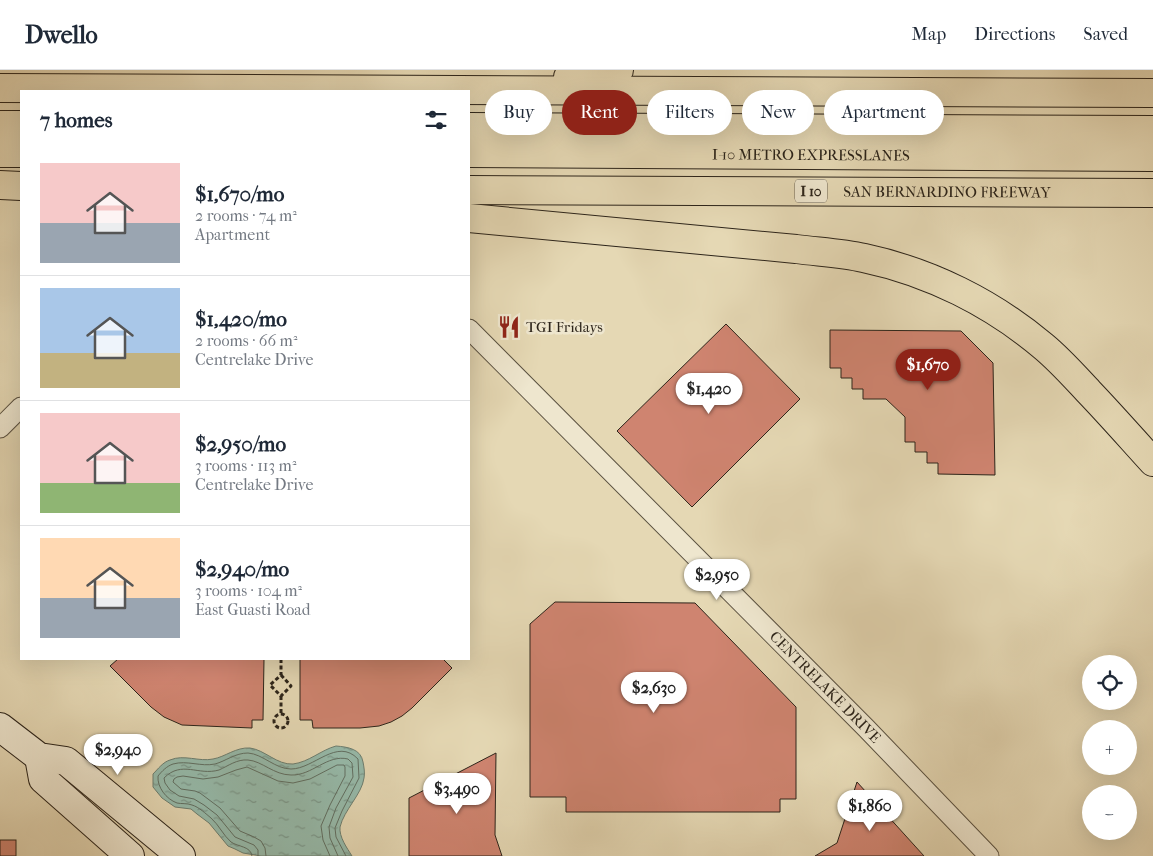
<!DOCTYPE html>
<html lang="en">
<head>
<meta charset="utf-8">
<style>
  :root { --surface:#fff; --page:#f6f6f7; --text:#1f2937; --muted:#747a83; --line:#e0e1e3; --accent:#8f2418 }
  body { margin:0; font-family:"IM FELL French Canon",serif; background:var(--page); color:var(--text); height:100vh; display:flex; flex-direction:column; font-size:19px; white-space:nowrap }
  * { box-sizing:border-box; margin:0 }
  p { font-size:16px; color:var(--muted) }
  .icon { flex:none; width:28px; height:28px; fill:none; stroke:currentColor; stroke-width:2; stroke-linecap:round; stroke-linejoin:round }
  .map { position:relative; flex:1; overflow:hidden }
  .side { position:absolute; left:20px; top:20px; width:450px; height:570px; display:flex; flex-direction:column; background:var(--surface); border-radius:0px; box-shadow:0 5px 20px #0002 }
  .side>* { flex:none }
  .hud { position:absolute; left:485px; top:20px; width:475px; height:45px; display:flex; gap:10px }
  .buttons { position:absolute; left:1082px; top:585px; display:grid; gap:10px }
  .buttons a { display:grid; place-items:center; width:55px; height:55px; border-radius:50%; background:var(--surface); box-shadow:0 5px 20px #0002; font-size:25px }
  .price { position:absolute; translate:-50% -42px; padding:0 11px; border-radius:18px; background:#fff; color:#222; font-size:16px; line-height:32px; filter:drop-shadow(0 1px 2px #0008) }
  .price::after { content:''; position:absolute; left:50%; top:30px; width:15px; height:11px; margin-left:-8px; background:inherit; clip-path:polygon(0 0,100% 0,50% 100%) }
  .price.on { background:var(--accent); color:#fff }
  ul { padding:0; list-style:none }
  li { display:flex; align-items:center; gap:15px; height:125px; padding:0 20px }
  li+li { border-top:1px solid var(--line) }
  li span { display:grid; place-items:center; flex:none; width:140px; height:100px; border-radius:0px; color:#555 }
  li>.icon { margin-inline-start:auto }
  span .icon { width:60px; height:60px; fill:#fffc; stroke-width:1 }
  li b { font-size:21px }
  h2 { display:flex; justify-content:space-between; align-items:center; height:60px; padding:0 20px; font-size:21px }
  .chip { padding:0 18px; border-radius:22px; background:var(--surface); box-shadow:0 5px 20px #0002; font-size:18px; line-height:45px }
  .chip.on { background:var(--accent); color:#fff }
  header { display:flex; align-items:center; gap:30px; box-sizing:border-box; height:70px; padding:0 25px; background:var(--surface); border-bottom:1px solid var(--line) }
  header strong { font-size:24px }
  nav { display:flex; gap:28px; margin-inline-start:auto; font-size:18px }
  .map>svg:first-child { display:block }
</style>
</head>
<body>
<header>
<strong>Dwello</strong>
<nav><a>Map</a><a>Directions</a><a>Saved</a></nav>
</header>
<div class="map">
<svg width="1153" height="786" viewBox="0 0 1153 786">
  <defs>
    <pattern id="water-ripples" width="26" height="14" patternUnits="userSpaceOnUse" patternTransform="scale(1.25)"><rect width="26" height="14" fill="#96baaa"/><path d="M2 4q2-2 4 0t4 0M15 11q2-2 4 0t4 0" fill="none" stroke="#7b978a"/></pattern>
  </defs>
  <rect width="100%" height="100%" fill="#e5d8b4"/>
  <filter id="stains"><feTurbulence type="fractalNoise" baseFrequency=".004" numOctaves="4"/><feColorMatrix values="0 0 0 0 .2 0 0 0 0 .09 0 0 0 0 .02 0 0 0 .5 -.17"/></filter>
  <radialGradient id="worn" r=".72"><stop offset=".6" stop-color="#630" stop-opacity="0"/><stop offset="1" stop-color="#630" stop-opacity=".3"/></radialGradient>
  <path fill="url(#water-ripples)" stroke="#6c7e70" d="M336,676C348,677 361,679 363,692C364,697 365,703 364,708C362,724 344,740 340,757C339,767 347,778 352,786H261L243,783L235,779L228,776L209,753L197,744L191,739L175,737L162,728L153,717V704C158,699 163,692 170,690C184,684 199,692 213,689C225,687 236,677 250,678C265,680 277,695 293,694C309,692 321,680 336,676Z"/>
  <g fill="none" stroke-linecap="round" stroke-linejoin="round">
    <g stroke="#616f62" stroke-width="1">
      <path d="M252,786C251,776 238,777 231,772C223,765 219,755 211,748C206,744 199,737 192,735C187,733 181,734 177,733C166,729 157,717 158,706C162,701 167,696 173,694C187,690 201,697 215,694C226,691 235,683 248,683C263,684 275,699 291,699C314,699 337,667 358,689L359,708L342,741L335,758L336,767L346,786"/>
      <path d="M258,786V780L254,775L235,767L217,745L204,735L194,729L179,726L170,720L165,713L164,708C182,690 198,706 219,700C228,696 237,689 248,690C262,691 274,705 291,705C312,706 327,684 348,689L352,693L353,707L336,738L329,757L330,768L338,786"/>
      <path d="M266,786L265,778L261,771L254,767L240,761L220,738L200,723L195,721L181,719L173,712L174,709L177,707L183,706L203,709L218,707L236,700L247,697L278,711L293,713L310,709L337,695H344L345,697V706L330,735L321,756L323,770L330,786"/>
    </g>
  </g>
  <g fill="#cf8470" stroke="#2c241a">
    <path d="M726,254L800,329L692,437L617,361Z"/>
    <path d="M830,260L961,261L993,293L995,405L938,404V393H927V382H915V372H905V347L886,329H863V319H852V308H841V298H830Z"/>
    <path d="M555,532L695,533L796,637V729H780V742H566V727H530V554Z"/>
    <path d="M118,589H264L263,650H252V658L182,655L164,647L151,637L110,596Z"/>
    <path d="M300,589H443L452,598L412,638L402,646L391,652L379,656L360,658H313L312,650H300Z"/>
    <path d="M496,683L495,765L502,786H409V728Z"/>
    <path d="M857,712L924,786H815L837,773Z"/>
    <rect x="0" y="770" width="16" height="16"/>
  </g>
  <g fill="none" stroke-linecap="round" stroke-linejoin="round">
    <defs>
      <g id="minor">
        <path id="s1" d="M469,259L866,658L989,786"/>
        <path d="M0,358L21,337"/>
      </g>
      <g id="secondary">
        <path d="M0,657L39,687L66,691L181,786"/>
        <path d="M39,687L43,709L130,786"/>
      </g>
      <g id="motorway">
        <path d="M568,7L619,0"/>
        <path d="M0,18L1153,23"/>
        <path d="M0,55H21"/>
        <path d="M469,57L1153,60"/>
        <path d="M0,83H21"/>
        <path id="s2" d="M469,83L1153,87"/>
        <path d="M0,115L21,116"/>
        <path id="s3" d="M469,120L1153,123"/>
        <path d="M469,148L796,179C819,182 842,183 864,188C930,202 992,233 1043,276C1060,290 1074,306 1089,322C1111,345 1132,369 1153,392"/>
      </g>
    </defs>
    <use href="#minor" stroke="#5a5140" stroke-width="21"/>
    <use href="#secondary" stroke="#2c241a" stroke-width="30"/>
    <use href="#motorway" stroke="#2c241a" stroke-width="30"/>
    <g stroke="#2c241a" stroke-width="3" stroke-dasharray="4 2.5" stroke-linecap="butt">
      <path d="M281,589V605"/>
      <path d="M281,605L291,616L281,626L270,615Z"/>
      <path d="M281,626V644"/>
      <circle cx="281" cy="651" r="7"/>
    </g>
    <use href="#minor" stroke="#eee6ce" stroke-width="19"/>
    <use href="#secondary" stroke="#eee6ce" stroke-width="28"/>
    <use href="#motorway" stroke="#e5d8b4" stroke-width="28"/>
  </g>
  <defs>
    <symbol id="restaurant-bare" viewBox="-9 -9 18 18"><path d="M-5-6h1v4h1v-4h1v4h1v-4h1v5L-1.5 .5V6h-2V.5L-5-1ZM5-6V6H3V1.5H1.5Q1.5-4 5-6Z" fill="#8f2418" stroke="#eee6ce" stroke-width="2.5" paint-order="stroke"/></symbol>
  </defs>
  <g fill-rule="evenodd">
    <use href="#restaurant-bare" x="493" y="241" width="32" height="32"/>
  </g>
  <g text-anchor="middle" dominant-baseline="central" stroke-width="5" stroke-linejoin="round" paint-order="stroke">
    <rect fill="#eee6ce" stroke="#665e50" stroke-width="1" x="795" y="109.5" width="32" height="23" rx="4"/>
    <g font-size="14" font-weight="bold" fill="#2c241a">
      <text x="811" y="121">I 10</text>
    </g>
    <g font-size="15" fill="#2c241a" stroke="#eee6ce">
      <text stroke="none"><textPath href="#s2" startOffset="342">I-10 METRO EXPRESSLANES</textPath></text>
      <text stroke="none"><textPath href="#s3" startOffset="478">SAN BERNARDINO FREEWAY</textPath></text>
      <text stroke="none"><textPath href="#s1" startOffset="505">CENTRELAKE DRIVE</textPath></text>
    </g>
    <g font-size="15" fill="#2c241a" stroke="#eee6ce" text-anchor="start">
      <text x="526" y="257">TGI Fridays</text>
    </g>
  </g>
  <rect width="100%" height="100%" filter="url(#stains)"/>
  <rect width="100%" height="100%" fill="url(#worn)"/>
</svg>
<div class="buttons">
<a><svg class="icon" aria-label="locate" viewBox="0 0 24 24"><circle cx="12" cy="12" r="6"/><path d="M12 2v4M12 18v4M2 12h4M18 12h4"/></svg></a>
<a>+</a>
<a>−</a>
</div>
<b class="price on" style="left:928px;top:321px">$1,670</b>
<b class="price" style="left:709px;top:345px">$1,420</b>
<b class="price" style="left:717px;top:531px">$2,950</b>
<b class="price" style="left:654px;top:644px">$2,630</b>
<b class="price" style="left:118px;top:706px">$2,940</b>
<b class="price" style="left:457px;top:745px">$3,490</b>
<b class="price" style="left:870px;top:762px">$1,860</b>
<div class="hud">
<a class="chip">Buy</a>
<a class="chip on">Rent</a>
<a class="chip">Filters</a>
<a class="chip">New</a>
<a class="chip">Apartment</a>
</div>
<section class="side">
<h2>7 homes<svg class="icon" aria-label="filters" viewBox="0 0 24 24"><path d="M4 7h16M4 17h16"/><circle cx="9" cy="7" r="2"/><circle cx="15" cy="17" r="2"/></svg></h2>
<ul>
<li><span style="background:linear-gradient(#f6c9c9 60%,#9aa5b1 0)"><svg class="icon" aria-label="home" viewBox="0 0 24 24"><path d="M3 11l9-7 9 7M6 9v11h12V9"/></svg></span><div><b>$1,670/mo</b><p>2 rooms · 74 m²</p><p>Apartment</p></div></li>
<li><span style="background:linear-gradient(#a9c7e8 65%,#c2b280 0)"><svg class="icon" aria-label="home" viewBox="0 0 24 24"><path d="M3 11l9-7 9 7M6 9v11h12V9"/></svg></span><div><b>$1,420/mo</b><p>2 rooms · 66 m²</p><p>Centrelake Drive</p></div></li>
<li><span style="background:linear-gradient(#f6c9c9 70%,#8fb573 0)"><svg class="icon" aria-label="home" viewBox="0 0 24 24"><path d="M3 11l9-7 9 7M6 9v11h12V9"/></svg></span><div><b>$2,950/mo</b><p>3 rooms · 113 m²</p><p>Centrelake Drive</p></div></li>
<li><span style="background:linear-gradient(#ffd9b3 60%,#9aa5b1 0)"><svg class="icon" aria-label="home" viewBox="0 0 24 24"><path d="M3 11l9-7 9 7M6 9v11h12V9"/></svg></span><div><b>$2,940/mo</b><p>3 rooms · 104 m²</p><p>East Guasti Road</p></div></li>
</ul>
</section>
</div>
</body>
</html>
